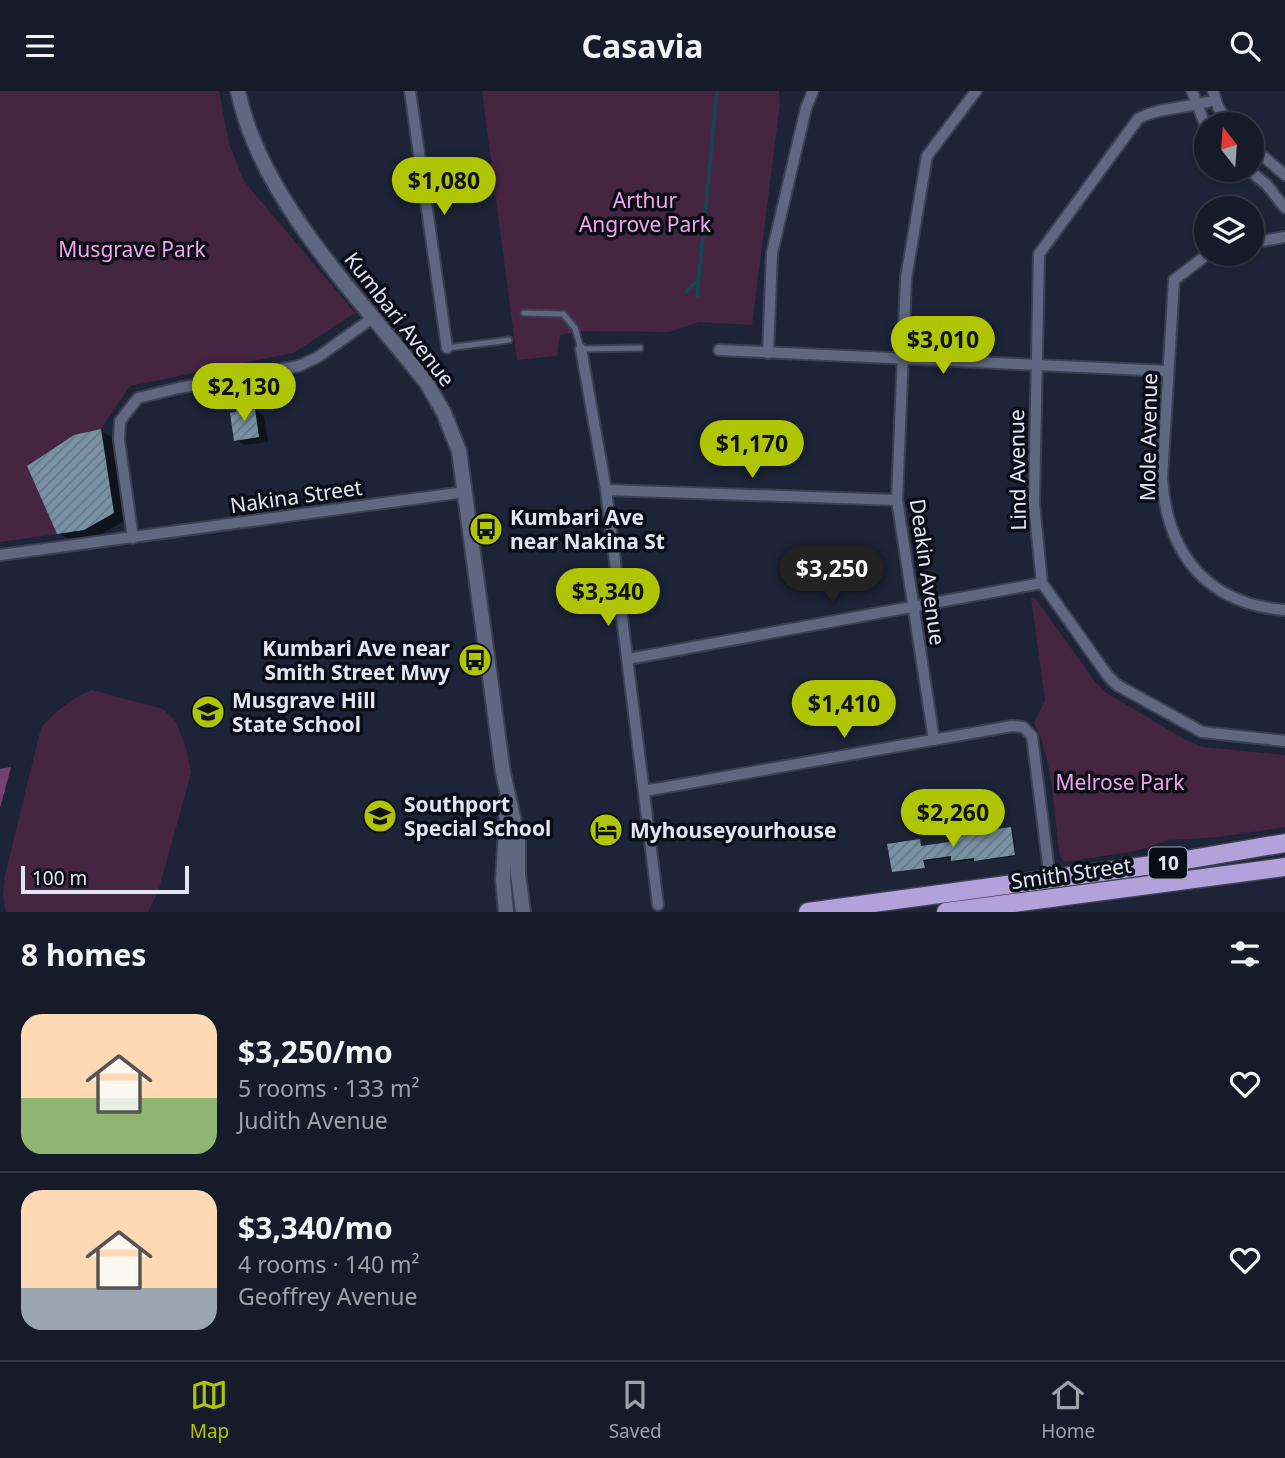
<!DOCTYPE html>
<html lang="en">
<head>
<meta charset="utf-8">
<style>
  :root { --surface:#161b2a; --page:#1f2432; --text:#f1f3f6; --muted:#9ea1a8; --line:#353947; --accent:#b0c501 }
  body { margin:0; font-family:"Noto Sans",sans-serif; background:var(--page); color:var(--text); height:100vh; display:flex; flex-direction:column; font-size:26px; white-space:nowrap }
  * { box-sizing:border-box; margin:0 }
  p { font-size:23px; color:var(--muted) }
  .icon { flex:none; width:38px; height:38px; fill:none; stroke:currentColor; stroke-width:2; stroke-linecap:round; stroke-linejoin:round }
  .map { position:relative; height:821px; overflow:hidden }
  .side { display:flex; flex-direction:column; background:var(--surface); flex:1 }
  .side>* { flex:none }
  .needle { width:46px; rotate:343deg }
  .buttons { position:absolute; left:1194px; top:21px; display:grid; gap:14px }
  .buttons a { display:grid; place-items:center; width:70px; height:70px; border-radius:50%; background:var(--surface); box-shadow:0 2px 5px #0004,0 0 0 2px var(--line); font-size:35px }
  .scale { position:absolute; left:21px; bottom:18px; width:168px; box-sizing:border-box; padding-left:7px; border:4px solid #e1e6f4; border-top:0; font-size:19px; line-height:24px; white-space:nowrap; color:#e1e6f4; -webkit-text-stroke:5px #0b0e17; paint-order:stroke }
  .price { position:absolute; translate:-50% -60px; padding:0 16px; border-radius:24px; background:var(--accent); color:#111; font-size:23px; line-height:46px; filter:drop-shadow(0 2px 4px #0008) }
  .price::after { content:''; position:absolute; left:50%; top:42px; width:21px; height:16px; margin-left:-10px; background:inherit; clip-path:polygon(0 0,100% 0,50% 100%) }
  .price.active { background:#222; color:#fff }
  ul { padding:0; list-style:none }
  li { display:flex; align-items:center; gap:21px; height:175px; padding:0 21px }
  li+li { border-top:2px solid var(--line) }
  li span { display:grid; place-items:center; flex:none; width:196px; height:140px; border-radius:21px; color:#555 }
  li>.icon { margin-inline-start:auto }
  span .icon { width:84px; height:84px; fill:#fffc; stroke-width:1 }
  li b { font-size:30px }
  h2 { display:flex; justify-content:space-between; align-items:center; height:84px; padding:0 21px; font-size:30px }
  header { display:flex; justify-content:space-between; align-items:center; height:91px; padding:0 21px; background:var(--surface); font-size:32px; font-weight:700 }
  .menu { display:flex; justify-content:space-around; align-items:center; height:98px; border-top:2px solid var(--line); background:var(--surface); font-size:19px; color:var(--muted) }
  .menu a { display:grid; justify-items:center; gap:4px }
  .menu .active { color:var(--accent) }
  .map>svg:first-child { display:block }
</style>
</head>
<body>
<header><svg class="icon" aria-label="menu" viewBox="0 0 24 24"><path d="M4 6h16M4 12h16M4 18h16"/></svg>Casavia<svg class="icon" aria-label="search" viewBox="0 0 24 24"><circle cx="10" cy="10" r="6"/><path d="M15 15l6 6"/></svg></header>
<div class="map">
<svg width="1285" height="821" viewBox="0 0 1285 821">
  <defs>
    <pattern id="forest-crowns" width="20" height="18" patternUnits="userSpaceOnUse" patternTransform="scale(1.75)"><rect width="20" height="18" fill="#754270"/><path d="M2 6a3 3 0 1 1 6 0M12 15a3 3 0 1 1 6 0" fill="none" stroke="#885d85"/></pattern>
    <pattern id="building-hatch" width="6" height="6" patternUnits="userSpaceOnUse" patternTransform="scale(1.75)"><rect width="6" height="6" fill="#7892a4"/><path d="M-1 1l2-2M0 6l6-6M5 7l2-2" fill="none" stroke="#667784"/></pattern>
  </defs>
  <rect width="100%" height="100%" fill="#1d2438"/>
  <path fill="url(#forest-crowns)" d="M11,676L0,717V678Z"/>
  <g fill="#462543">
    <path d="M0,0H219L229,53L244,90L355,222L293,262L130,295L101,338L74,344L27,375L57,443L0,451Z"/>
    <path d="M482,0H779L780,12L752,234L699,231L669,241L583,240L560,244L557,265L517,269Z"/>
    <path d="M1031,506L1035,507L1096,592L1105,601L1184,648L1203,656L1285,664V736L1219,746L1169,749L1136,760L1065,771L1060,765C1054,727 1053,664 1034,632L1045,609Z"/>
    <path d="M92,599L163,618L176,631L186,657L191,682L158,801L148,821H6L3,804L5,784L41,637C57,619 70,608 92,599Z"/>
  </g>
  <g fill="#0007">
    <path d="M249,315L264,325L268,351L245,354L236,349L238,322Z"/>
    <path d="M100,340L113,347L126,429L98,445L71,449L58,442Z"/>
    <path d="M1010,738L1013,739L1016,765L978,770L976,768L955,771L953,766L925,770L926,777L893,780L920,750L923,757L951,753Z"/>
  </g>
  <g fill="none" stroke-linecap="round" stroke-linejoin="round">
    <g stroke="#114950" stroke-width="3.5">
      <path d="M686,201L697,190"/>
      <path d="M697,205L717,0"/>
    </g>
  </g>
  <g fill="url(#building-hatch)">
    <path d="M249,313L250,319L255,318L259,346L234,350L230,322L236,321V315Z"/>
    <path d="M101,338L114,422L84,439L57,443L27,375L74,344Z"/>
    <path d="M1011,736L1015,764L974,770V767L951,770V765L923,769L925,777L892,781L887,753L920,748L921,755L949,751L948,745Z"/>
  </g>
  <g fill="none" stroke-linecap="round" stroke-linejoin="round">
    <defs>
      <g id="service">
        <path d="M524,222L563,223L575,237L581,258L640,257"/>
        <path d="M447,257L509,249"/>
      </g>
      <g id="minor">
        <path d="M410,0L447,257"/>
        <path d="M1192,0L1206,36"/>
        <path d="M1213,0L1218,16L1229,33"/>
        <path d="M1215,9C1194,16 1154,17 1138,28L1039,163L1034,413L1042,492L1108,585L1117,594L1202,641L1285,650"/>
        <path d="M1251,55L1285,84"/>
        <path d="M1249,79L1267,94L1285,117"/>
        <path d="M1251,152L1285,146"/>
        <path d="M1208,163L1174,189L1162,387C1167,463 1207,513 1285,519"/>
        <path d="M581,258L606,399L658,814"/>
        <path d="M719,259L1168,280"/>
        <path d="M768,262L772,162L806,17L813,0"/>
        <path d="M606,399L897,409"/>
        <path d="M133,447L119,349L120,330L138,307L179,297L299,275L318,266L374,226"/>
        <path d="M0,464L465,401"/>
        <path d="M628,568L1042,492"/>
        <path d="M934,649L897,409L906,187L927,65L976,0"/>
        <path d="M644,700L1012,635L1023,636L1032,645L1050,788"/>
      </g>
      <g id="secondary">
        <path d="M238,0C260,108 359,206 426,291L444,322L459,360L503,682L518,748V783L523,821"/>
        <path d="M506,821L503,789L507,719"/>
      </g>
      <g id="trunk">
        <path d="M808,821L1174,771L1285,752"/>
        <path d="M946,821L1285,776"/>
      </g>
    </defs>
    <use href="#service" stroke="#3b4152" stroke-width="9"/>
    <use href="#minor" stroke="#3b4152" stroke-width="14"/>
    <use href="#secondary" stroke="#3b4152" stroke-width="18"/>
    <use href="#trunk" stroke="#3b4152" stroke-width="21"/>
    <use href="#service" stroke="#5f6880" stroke-width="5"/>
    <use href="#minor" stroke="#5f6880" stroke-width="10"/>
    <use href="#secondary" stroke="#5f6880" stroke-width="14"/>
    <use href="#trunk" stroke="#b2a1db" stroke-width="18"/>
  </g>
  <defs>
    <symbol id="bus-disc" viewBox="-11 -11 22 22"><circle r="9.5" fill="#b0c501" stroke="#0b0e17"/><path d="M-5-6H5V4H4V6H2V4H-2V6H-4V4H-5ZM-3.5-4V0h7V-4ZM-3.5 1.2v1.5H-2V1.2ZM2 1.2v1.5H3.5V1.2Z" fill="#111"/></symbol>
    <symbol id="school-disc" viewBox="-11 -11 22 22"><circle r="9.5" fill="#b0c501" stroke="#0b0e17"/><path d="M0-5L7-2L0 1L-7-2ZM-4 1L0 2.5L4 1V4Q0 6-4 4Z" fill="#111"/></symbol>
    <symbol id="hotel-disc" viewBox="-11 -11 22 22"><circle r="9.5" fill="#b0c501" stroke="#0b0e17"/><path d="M-6-4.5h1.5V1H6V5H4.5V3h-9V5H-6ZM-4 0a1.8 1.8 0 1 1 3.6 0ZM.5 0V-2.5h3Q6-2.5 6 0Z" fill="#111"/></symbol>
  </defs>
  <g fill-rule="evenodd">
    <use href="#bus-disc" x="467" y="419" width="38" height="38"/>
    <use href="#bus-disc" x="456" y="550" width="38" height="38"/>
    <use href="#school-disc" x="189" y="602" width="38" height="38"/>
    <use href="#school-disc" x="361" y="706" width="38" height="38"/>
    <use href="#hotel-disc" x="587" y="720" width="38" height="38"/>
  </g>
  <g text-anchor="middle" dominant-baseline="central" stroke-width="7" stroke-linejoin="round" paint-order="stroke">
    <rect fill="#0b0e17" stroke="#a1a5b2" stroke-width="2" x="1149" y="756.5" width="38" height="31" rx="5"/>
    <g font-size="19" font-weight="bold" fill="#e1e6f4">
      <text x="1168" y="772">10</text>
    </g>
    <g font-size="21" fill="#f1a5e9" stroke="#0b0e17">
      <text x="645" y="109">Arthur<tspan x="645" dy="24">Angrove Park</tspan></text>
      <text x="132" y="158">Musgrave Park</text>
      <text x="1120" y="691">Melrose Park</text>
    </g>
    <g font-size="21" fill="#e1e6f4" stroke="#0b0e17">
      <text transform="translate(400 228) rotate(52)">Kumbari Avenue</text>
      <text transform="translate(1148 346) rotate(-89)">Mole Avenue</text>
      <text transform="translate(1017 379) rotate(-91)">Lind Avenue</text>
      <text transform="translate(296 405) rotate(-8)">Nakina Street</text>
      <text transform="translate(928 481) rotate(82)">Deakin Avenue</text>
      <text transform="translate(1071 782) rotate(-8)">Smith Street</text>
    </g>
    <g font-size="21" font-weight="bold" fill="#e1e6f4" stroke="#0b0e17" text-anchor="start">
      <text x="510" y="426">Kumbari Ave<tspan x="510" dy="24">near Nakina St</tspan></text>
      <text x="450" y="557" text-anchor="end">Kumbari Ave near<tspan x="450" dy="24">Smith Street Mwy</tspan></text>
      <text x="232" y="609">Musgrave Hill<tspan x="232" dy="24">State School</tspan></text>
      <text x="404" y="713">Southport<tspan x="404" dy="24">Special School</tspan></text>
      <text x="630" y="739">Myhouseyourhouse</text>
    </g>
  </g>
</svg>
<div class="buttons">
<a><svg class="needle" viewBox="-14 -14 28 28"><path d="M0-13l5 13h-10z" fill="#e53935"/><path d="M0 13l5-13h-10z" fill="#9ea1a8"/></svg></a>
<a><svg class="icon" aria-label="layers" viewBox="0 0 24 24"><path d="M12 4l9 5-9 5-9-5zM3 14l9 5 9-5"/></svg></a>
</div>
<div class="scale">100 m</div>
<b class="price" style="left:444px;top:126px">$1,080</b>
<b class="price" style="left:943px;top:285px">$3,010</b>
<b class="price" style="left:244px;top:332px">$2,130</b>
<b class="price" style="left:752px;top:389px">$1,170</b>
<b class="price active" style="left:832px;top:514px">$3,250</b>
<b class="price" style="left:608px;top:537px">$3,340</b>
<b class="price" style="left:844px;top:649px">$1,410</b>
<b class="price" style="left:953px;top:758px">$2,260</b>
</div>
<section class="side">
<h2>8 homes<svg class="icon" aria-label="filters" viewBox="0 0 24 24"><path d="M4 7h16M4 17h16"/><circle cx="9" cy="7" r="2"/><circle cx="15" cy="17" r="2"/></svg></h2>
<ul>
<li><span style="background:linear-gradient(#ffd9b3 60%,#8fb573 0)"><svg class="icon" aria-label="home" viewBox="0 0 24 24"><path d="M3 11l9-7 9 7M6 9v11h12V9"/></svg></span><div><b>$3,250/mo</b><p>5 rooms · 133 m²</p><p>Judith Avenue</p></div><svg class="icon" aria-label="heart" viewBox="0 0 24 24"><path d="M12 20l-8-8c-3-5 5-10 8-4 3-6 11-1 8 4z"/></svg></li>
<li><span style="background:linear-gradient(#ffd9b3 70%,#9aa5b1 0)"><svg class="icon" aria-label="home" viewBox="0 0 24 24"><path d="M3 11l9-7 9 7M6 9v11h12V9"/></svg></span><div><b>$3,340/mo</b><p>4 rooms · 140 m²</p><p>Geoffrey Avenue</p></div><svg class="icon" aria-label="heart" viewBox="0 0 24 24"><path d="M12 20l-8-8c-3-5 5-10 8-4 3-6 11-1 8 4z"/></svg></li>
</ul>
</section>
<nav class="menu">
<a class="active"><svg class="icon" aria-label="map" viewBox="0 0 24 24"><path d="M3 6l6-2 6 2 6-2v14l-6 2-6-2-6 2zM9 4v14M15 6v14"/></svg>Map</a>
<a><svg class="icon" aria-label="saved" viewBox="0 0 24 24"><path d="M7 4h10v16l-5-4-5 4z"/></svg>Saved</a>
<a><svg class="icon" aria-label="home" viewBox="0 0 24 24"><path d="M3 11l9-7 9 7M6 9v11h12V9"/></svg>Home</a>
</nav>
</body>
</html>
